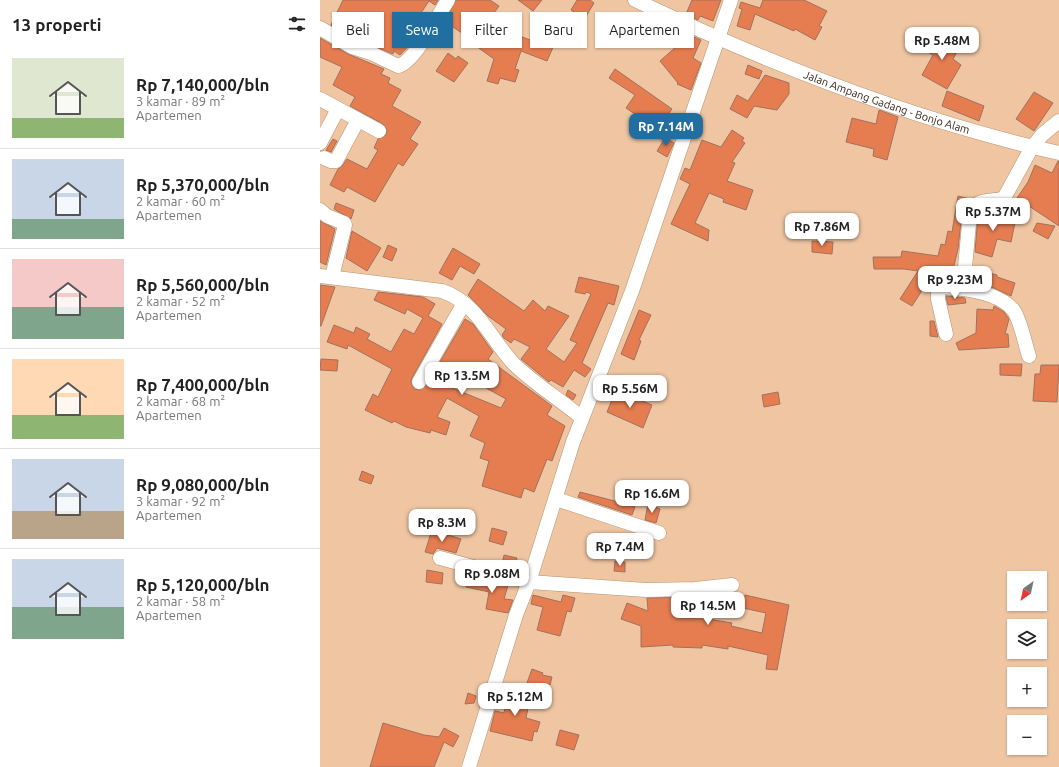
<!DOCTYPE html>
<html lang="id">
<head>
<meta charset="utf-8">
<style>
  :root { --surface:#fff; --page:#f6f6f6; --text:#222; --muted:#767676; --line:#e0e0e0; --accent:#216ea0 }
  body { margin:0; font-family:Ubuntu,sans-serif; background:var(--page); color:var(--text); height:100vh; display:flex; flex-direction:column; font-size:15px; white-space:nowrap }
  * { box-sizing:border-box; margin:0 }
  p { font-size:13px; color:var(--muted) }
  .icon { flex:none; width:22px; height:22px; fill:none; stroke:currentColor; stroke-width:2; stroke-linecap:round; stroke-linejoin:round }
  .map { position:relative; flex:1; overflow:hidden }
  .drawer { display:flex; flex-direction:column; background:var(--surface); width:320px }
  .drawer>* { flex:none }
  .banner { position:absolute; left:12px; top:12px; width:380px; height:36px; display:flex; gap:8px }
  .needle { width:26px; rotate:213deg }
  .fabs { position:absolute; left:687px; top:571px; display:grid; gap:8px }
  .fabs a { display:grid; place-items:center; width:40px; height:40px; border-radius:0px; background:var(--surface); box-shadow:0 1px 3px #0004; font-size:20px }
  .price { position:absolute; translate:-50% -34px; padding:0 9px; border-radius:8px; background:#fff; color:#222; font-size:13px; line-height:26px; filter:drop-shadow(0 1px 2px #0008) }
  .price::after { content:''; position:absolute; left:50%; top:24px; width:12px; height:9px; margin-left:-6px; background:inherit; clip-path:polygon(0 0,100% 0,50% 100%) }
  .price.active { background:var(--accent); color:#fff }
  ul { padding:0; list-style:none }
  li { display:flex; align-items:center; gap:12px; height:100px; padding:0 12px }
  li+li { border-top:1px solid var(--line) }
  li span { display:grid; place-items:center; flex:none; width:112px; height:80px; border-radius:0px; color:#555 }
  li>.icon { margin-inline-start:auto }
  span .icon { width:48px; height:48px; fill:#fffc; stroke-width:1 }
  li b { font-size:17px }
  h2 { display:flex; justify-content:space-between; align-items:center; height:48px; padding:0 12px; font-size:17px }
  .chip { padding:0 14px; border-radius:0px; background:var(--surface); box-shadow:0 1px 3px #0004; font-size:14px; line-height:36px }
  .chip.active { background:var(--accent); color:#fff }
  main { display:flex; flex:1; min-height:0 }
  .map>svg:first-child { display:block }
</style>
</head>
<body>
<main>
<section class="drawer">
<h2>13 properti<svg class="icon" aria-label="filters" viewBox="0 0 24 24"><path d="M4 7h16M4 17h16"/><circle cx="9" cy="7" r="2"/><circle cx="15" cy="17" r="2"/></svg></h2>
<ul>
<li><span style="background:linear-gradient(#dfe7d0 75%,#8fb573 0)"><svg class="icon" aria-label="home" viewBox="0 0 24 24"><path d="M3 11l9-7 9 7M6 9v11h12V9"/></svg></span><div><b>Rp 7,140,000/bln</b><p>3 kamar · 89 m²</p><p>Apartemen</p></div></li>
<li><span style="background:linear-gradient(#c9d6e8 75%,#7fa58c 0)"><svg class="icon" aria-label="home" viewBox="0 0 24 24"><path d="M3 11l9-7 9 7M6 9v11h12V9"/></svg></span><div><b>Rp 5,370,000/bln</b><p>2 kamar · 60 m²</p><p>Apartemen</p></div></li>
<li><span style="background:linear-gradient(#f6c9c9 60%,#7fa58c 0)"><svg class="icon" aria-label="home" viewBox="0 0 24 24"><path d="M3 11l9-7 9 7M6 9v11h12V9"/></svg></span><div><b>Rp 5,560,000/bln</b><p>2 kamar · 52 m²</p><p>Apartemen</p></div></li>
<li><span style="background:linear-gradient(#ffd9b3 70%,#8fb573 0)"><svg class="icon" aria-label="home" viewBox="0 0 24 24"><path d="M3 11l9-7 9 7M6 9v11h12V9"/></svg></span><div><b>Rp 7,400,000/bln</b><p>2 kamar · 68 m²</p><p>Apartemen</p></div></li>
<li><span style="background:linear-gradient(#c9d6e8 65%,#b9a48a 0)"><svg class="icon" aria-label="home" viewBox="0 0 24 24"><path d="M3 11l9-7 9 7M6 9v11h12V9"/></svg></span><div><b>Rp 9,080,000/bln</b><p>3 kamar · 92 m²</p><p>Apartemen</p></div></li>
<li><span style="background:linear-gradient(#c9d6e8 60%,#7fa58c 0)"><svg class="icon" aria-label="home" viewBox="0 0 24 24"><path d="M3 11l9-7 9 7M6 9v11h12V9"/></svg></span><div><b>Rp 5,120,000/bln</b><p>2 kamar · 58 m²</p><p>Apartemen</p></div></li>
</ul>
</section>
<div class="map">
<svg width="739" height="767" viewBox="0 0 739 767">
  <rect width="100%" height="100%" fill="#f0c6a2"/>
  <g fill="#e57d51" stroke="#a0715e" fill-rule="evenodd">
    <path d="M23,0H118L115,5L109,1L99,16L106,20L91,43L80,55L74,51L73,54L36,39L11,25Z"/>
    <path d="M136,0H170L179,6L169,20L180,28L210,40L219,18L236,25L229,43L234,45L227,61L201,51L195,69L199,70L195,82L180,78L178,84L167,81L174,59L156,46L158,44L133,27L120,47L112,43Z"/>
    <path d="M198,0H222L213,11Z"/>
    <path d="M257,0H270L274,3L265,18L251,10Z"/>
    <path d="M372,0H401L393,21L380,16L378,20L366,14Z"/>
    <path d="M443,0H484L507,11L499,26L502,27L495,40L475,29L474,31L435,14L430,30L417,26L422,9L419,8L421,2L440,8Z"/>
    <path d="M356,29L381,40L373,58L381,63L371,90L357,84L358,83L340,61L357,46L350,42Z"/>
    <path d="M623,31L634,37L632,41L640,46L633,59L641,65L627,89L602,75L613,55L606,51L612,40L620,37Z"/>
    <path d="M0,38L28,54L64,69L61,74L70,78L68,83L81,90L72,106L101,122L90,139L98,144L83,166L78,163L55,202L27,187L24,192L10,185L18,169L23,165L27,159L47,169L58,150L54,148L58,139L66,135L67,130L63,124L30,106L35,97L13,85L22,67L0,57Z"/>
    <path d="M128,53L136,59L138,56L148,63L134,82L116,71Z"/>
    <path d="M428,65L442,71L439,79L425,74Z"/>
    <path d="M295,69L352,109L337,129L306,108L315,95L289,78Z"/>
    <path d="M445,75L469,83V94L457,110L434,106L427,118L410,109L417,95L428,101Z"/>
    <path d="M627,91L664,106L659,121L622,106Z"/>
    <path d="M714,92L733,103L714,131L696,119Z"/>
    <path d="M559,110L578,117L567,160L553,156L554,149L526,142L532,118L556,124Z"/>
    <path d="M412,130L424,138L422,141L425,143L412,162L415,163L407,181L433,190L426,210L403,202L404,199L389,193L375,223L389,230L388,241L351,224L370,184L360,179L365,168L370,170L382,140L401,147Z"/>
    <path d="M345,138L354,143L347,157L337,151Z"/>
    <path d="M13,139L17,141L11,152L6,150Z"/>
    <path d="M738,161H739V226L697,198L708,182L715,165L732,173Z"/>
    <path d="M638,196L650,199L642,212L638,249L632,274L636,275L635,280H617L610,278L592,306L580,299L598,271L584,269H554L553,257H581L582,251L618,256L621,244L625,245L628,231L632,232Z"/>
    <path d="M16,203L34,210L31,219L14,209Z"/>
    <path d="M662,211L696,218L691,242L677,239L672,257L655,252L658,215Z"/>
    <path d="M0,221L15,229L6,265L0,262Z"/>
    <path d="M717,223L735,226L728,239L713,231Z"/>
    <path d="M32,231L61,248L47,271L26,258Z"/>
    <path d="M492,241L513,242L512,254L492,252Z"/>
    <path d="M68,245L77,249L72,261L63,257Z"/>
    <path d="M133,248L160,264L154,274L140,266L132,280L119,273Z"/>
    <path d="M654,269L677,275V277L695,283L691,296L674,288L652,282Z"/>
    <path d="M259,277L299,286L294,305L288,303L262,363L271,369L265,377L254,370L243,387L231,380L229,382L201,359L210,347L194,339L191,343L184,338L182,335L186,329L168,316L148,295L158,279L204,311L213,300L225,311L228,306L249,316L226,349L244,362L257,343L250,340L271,294L267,292L265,294L255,292Z"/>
    <path d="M0,285L15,287L1,326H0Z"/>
    <path d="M58,292L103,297L115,304L108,316L122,324L92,378L91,382L94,389L99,390L106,386L145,319L153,324L173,352L168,359L232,406L227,415L245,426L232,461L227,459L214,492L204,488L201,498L162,486L169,461L160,458L165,443L150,436L159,416L127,398L117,417L130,422L126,435L111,430L110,433L86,427L74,421L72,423L45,410L53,394L58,397L72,369L28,345L27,349L7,342L14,325L34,333L36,327L50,334L47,339L71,352L84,329L94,334L103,318L87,309L85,314L54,300ZM130,368L186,399L181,408L120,383Z"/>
    <path d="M626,296L645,298L646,303L628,305Z"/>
    <path d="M674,306L684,312L689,319L685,334H688L689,347L639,350L636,343L656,333L657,309L673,310Z"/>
    <path d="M319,310L331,315L319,340L321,341L314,360L301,354Z"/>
    <path d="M610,321H614L618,337L610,336Z"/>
    <path d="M1,359L18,360L17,371L0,370Z"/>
    <path d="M680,364H702L701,376L680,375Z"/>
    <path d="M721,365H739L737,402L713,401L715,374H720Z"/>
    <path d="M248,390L256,395L253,400L246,395Z"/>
    <path d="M296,390L332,405L323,428L287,412Z"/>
    <path d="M458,392L460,404L444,407L442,395Z"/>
    <path d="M42,471L54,476L51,484L39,480Z"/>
    <path d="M260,492L306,504L315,507L312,515L258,497Z"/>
    <path d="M328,504L340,509L336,523L325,520Z"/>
    <path d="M172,528L187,532L183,545L169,541Z"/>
    <path d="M112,530L141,539L136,553L117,548L113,554L105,552Z"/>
    <path d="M184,555L197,558L195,567L192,566V569L169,562L182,565Z"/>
    <path d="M295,561L305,562V572L294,571Z"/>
    <path d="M107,570L123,573L122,584L106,582Z"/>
    <path d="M148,576L188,585L184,599L193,600L188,613L166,609L169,592L146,587Z"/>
    <path d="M213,595L241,602L243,595L255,598L251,612L247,611L240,636L217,630L223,607L211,604Z"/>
    <path d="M425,595L469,605L457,670L446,669L448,655L408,646V649L382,645V648L353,647V645L321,647V626L301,619L307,603L328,611L327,598L390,597L388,619L412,623L411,626L442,633L446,613L423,608Z"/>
    <path d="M212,669L223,673L222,675L232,677L229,689L207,683Z"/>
    <path d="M188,689L211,693L206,718L220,722L217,732L214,731L212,741L170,731L175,711L184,713Z"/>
    <path d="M148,693L156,696L154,703L145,704Z"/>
    <path d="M63,723L104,735L119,737L124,728L139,736L133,747L124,742L114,767H50Z"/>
    <path d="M240,730L259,735L254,750L236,745Z"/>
  </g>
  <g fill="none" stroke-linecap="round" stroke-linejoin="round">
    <defs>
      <g id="minor">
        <path id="s1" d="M315,0C451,65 592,120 739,153"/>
        <path d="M0,28L32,47L51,53L78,66C94,63 118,15 128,0"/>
        <path d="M0,99L59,131"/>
        <path d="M0,143L18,109"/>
        <path d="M4,158L11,161H16L38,120"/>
        <path d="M0,210L7,216L24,223L25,225L12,277"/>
        <path d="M0,276L122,291C158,303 170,339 194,364C212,382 242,401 262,418"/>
        <path d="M626,334L618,299V290L622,287L643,289"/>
        <path d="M709,356C705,344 701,322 694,311C684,297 659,291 643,289L650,213C656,197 672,203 684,198L712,147L722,135L739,121"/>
        <path d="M99,382L144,303"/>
        <path d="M236,499L339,533"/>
        <path d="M120,558L209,582L326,590L375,589L412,585"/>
        <path d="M149,767L196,615L209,582L253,442L312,291L411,0"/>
      </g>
    </defs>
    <use href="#minor" stroke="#b8916e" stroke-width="15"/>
    <use href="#minor" stroke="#fff" stroke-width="14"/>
  </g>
  <g text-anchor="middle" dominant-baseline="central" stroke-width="3.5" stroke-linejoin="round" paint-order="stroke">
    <g font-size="11" fill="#352517" stroke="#fdecde">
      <text stroke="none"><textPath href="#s1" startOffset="272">Jalan Ampang Gadang - Bonjo Alam</textPath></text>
    </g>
  </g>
</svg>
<div class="fabs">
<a><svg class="needle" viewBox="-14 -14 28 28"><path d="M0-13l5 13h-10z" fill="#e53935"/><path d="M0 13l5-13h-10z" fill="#767676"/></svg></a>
<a><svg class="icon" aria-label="layers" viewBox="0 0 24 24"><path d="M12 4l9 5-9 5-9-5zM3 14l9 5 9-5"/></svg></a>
<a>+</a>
<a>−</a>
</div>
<b class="price" style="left:622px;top:61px">Rp 5.48M</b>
<b class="price active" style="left:346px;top:147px">Rp 7.14M</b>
<b class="price" style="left:673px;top:232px">Rp 5.37M</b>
<b class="price" style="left:502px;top:247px">Rp 7.86M</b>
<b class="price" style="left:635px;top:300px">Rp 9.23M</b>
<b class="price" style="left:142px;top:396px">Rp 13.5M</b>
<b class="price" style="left:310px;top:409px">Rp 5.56M</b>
<b class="price" style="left:332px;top:514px">Rp 16.6M</b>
<b class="price" style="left:122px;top:543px">Rp 8.3M</b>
<b class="price" style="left:300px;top:567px">Rp 7.4M</b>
<b class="price" style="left:172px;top:594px">Rp 9.08M</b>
<b class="price" style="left:388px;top:626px">Rp 14.5M</b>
<b class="price" style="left:195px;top:717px">Rp 5.12M</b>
<div class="banner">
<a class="chip">Beli</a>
<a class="chip active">Sewa</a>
<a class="chip">Filter</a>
<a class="chip">Baru</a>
<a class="chip">Apartemen</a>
</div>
</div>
</main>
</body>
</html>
